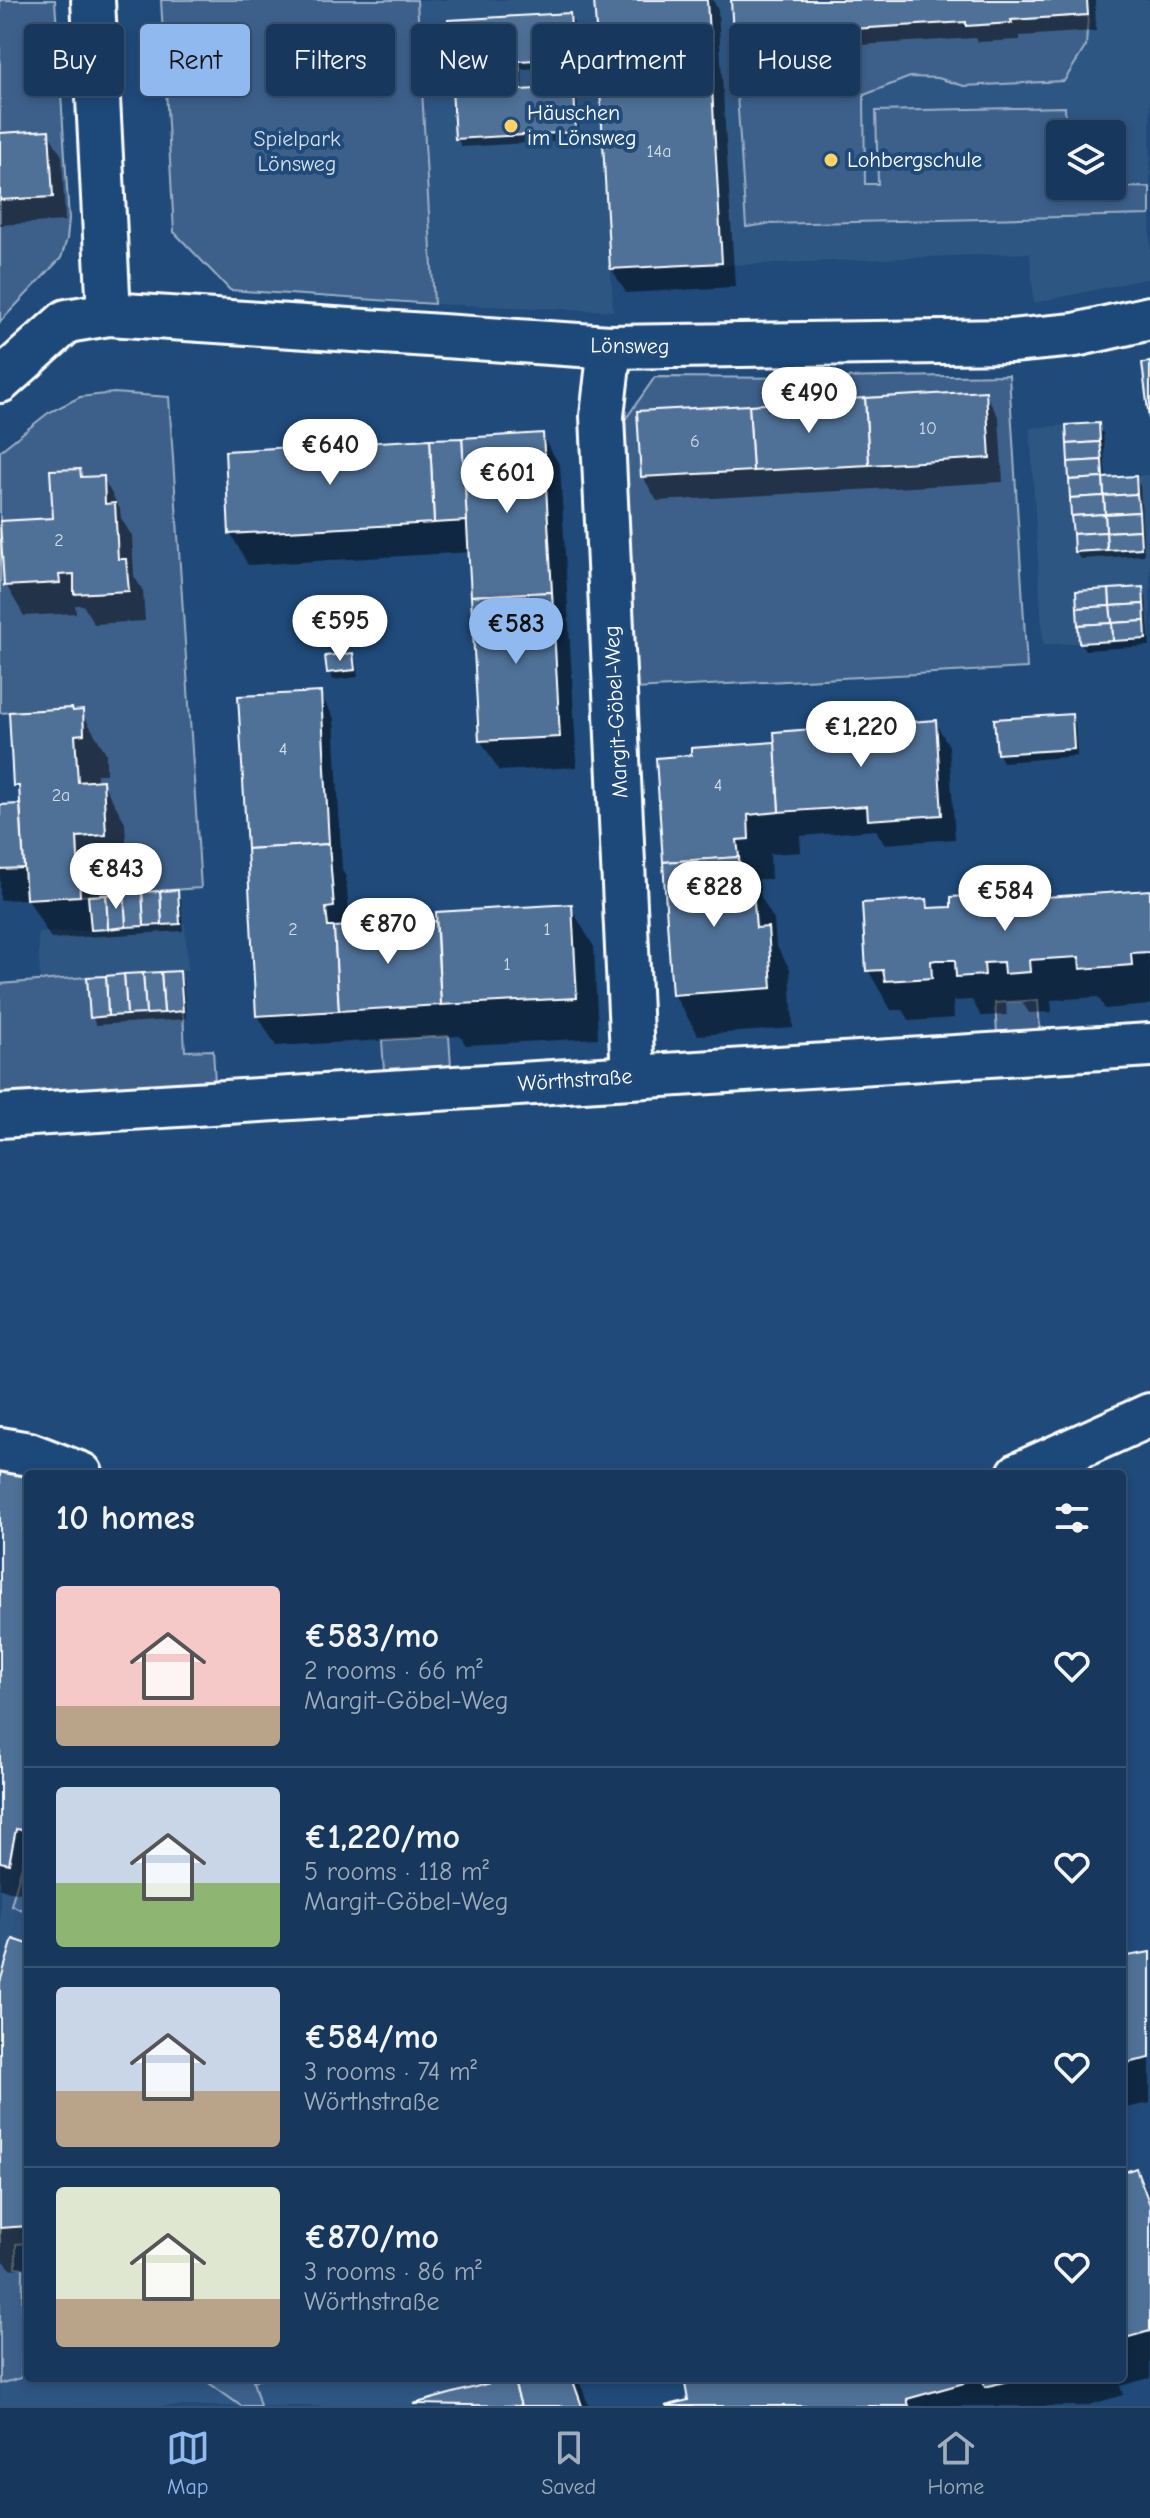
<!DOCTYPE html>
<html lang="en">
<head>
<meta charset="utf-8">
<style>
  :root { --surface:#17385c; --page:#244365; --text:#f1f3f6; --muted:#9eacbb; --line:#365272; --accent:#90b9f0 }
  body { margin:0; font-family:"Comic Neue",sans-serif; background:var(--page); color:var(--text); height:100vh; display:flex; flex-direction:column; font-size:30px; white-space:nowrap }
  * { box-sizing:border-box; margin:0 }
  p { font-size:26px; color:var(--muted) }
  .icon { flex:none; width:44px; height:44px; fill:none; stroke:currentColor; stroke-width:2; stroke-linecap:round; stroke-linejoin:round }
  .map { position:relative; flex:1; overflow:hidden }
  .drawer { position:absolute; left:24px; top:1470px; width:1102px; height:912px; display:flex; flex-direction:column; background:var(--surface); border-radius:8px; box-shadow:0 4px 12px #0003,0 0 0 2px var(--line) }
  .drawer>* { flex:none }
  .guide { position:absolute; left:24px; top:24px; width:1102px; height:72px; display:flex; gap:16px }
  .tools { position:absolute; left:1046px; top:120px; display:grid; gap:16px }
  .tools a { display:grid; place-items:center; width:80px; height:80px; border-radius:8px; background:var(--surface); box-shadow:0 4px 12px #0003,0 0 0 2px var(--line); font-size:40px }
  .price { position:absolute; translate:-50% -68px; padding:0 18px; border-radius:28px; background:#fff; color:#222; font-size:26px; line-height:52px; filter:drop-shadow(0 2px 4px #0008) }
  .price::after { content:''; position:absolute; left:50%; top:48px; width:24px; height:18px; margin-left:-12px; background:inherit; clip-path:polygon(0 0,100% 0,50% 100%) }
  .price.selected { background:var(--accent); color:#111 }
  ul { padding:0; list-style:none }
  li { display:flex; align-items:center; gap:24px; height:200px; padding:0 32px }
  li+li { border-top:2px solid var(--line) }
  li span { display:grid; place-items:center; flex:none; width:224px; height:160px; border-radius:8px; color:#555 }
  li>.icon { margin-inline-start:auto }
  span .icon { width:96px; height:96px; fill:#fffc; stroke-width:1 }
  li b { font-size:34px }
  h2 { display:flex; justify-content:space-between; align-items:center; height:96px; padding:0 32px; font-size:34px }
  .chip { padding:0 28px; border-radius:8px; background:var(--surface); box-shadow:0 4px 12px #0003,0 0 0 2px var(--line); font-size:28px; line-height:72px }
  .chip.selected { background:var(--accent); color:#111 }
  .dock { display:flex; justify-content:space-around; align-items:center; height:112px; border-top:2px solid var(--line); background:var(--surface); font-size:22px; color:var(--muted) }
  .dock a { display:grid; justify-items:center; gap:4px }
  .dock .selected { color:var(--accent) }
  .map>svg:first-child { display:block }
</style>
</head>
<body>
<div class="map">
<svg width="1150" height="2406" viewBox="0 0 1150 2406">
  <rect width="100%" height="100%" fill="#1f4a7a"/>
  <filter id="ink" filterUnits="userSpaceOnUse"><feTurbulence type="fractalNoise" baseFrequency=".0125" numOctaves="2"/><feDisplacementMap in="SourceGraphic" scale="16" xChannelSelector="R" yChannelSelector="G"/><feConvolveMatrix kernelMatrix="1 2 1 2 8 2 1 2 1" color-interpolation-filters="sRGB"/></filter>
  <g filter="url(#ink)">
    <g fill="#2e5683" fill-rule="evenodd">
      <path d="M417,0H1150V278L1034,303L1030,253L611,270L613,311L434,304ZM1060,134H1112V186H1060Z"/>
      <path d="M1099,423L1103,478L1150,475V638L1043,645L1030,428Z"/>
      <path d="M178,890L180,923H185L188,970L180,971L183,1011L90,1018L87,977L40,980L38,933L90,930L88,896Z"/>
      <path d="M0,1469L28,1475V2378H513L521,2406H0Z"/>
    </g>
    <g fill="#3c618b" stroke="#9eb0c5" stroke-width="2">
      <path d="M0,0H55L69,219L67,239L61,258L0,322Z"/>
      <path d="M161,0H417L434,304L230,290L174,232Z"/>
      <path d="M1088,15L1086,46L1064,81L964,86L938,78L910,77L864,95L865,184H878L876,111L1065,107L1066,134H1060V186H1067L1068,188L1150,187V215L767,224L746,227L733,36L791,33V37L835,34L836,30L966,22L967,26L1011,23V20Z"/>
      <path d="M1009,375L1027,668L635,689L620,427L655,377L828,378Z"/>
      <path d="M114,393L169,397L201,888L80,896L77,837L106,834L103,780L78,782L75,735L84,734L83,711H73L72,708L0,713V451L48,413L80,397Z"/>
      <path d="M87,977L90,1017L183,1011L185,1051L213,1050L215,1082L0,1097V984Z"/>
      <path d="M1038,1000L1040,1031L997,1034L995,1003Z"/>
      <path d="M449,1036L451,1067L384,1071L382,1040Z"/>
      <path d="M28,1845V1913L11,1905Z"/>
      <path d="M28,2226V2243L16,2244V2267L23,2268L22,2336L28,2337V2347L22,2348L21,2378L0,2384V2228Z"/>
      <path d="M155,2378H264L253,2381L260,2406H241L206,2381Z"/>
    </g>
    <g fill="#0007">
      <path d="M596,0H713L718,10L735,287L626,293L612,269L602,91L623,90V79H614L600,55Z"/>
      <path d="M733,0H1095L1096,31L1020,36V40L978,42L976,38L844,46V50L802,53L800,49L745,52L735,35Z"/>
      <path d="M569,15L574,23L576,66L522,69L523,92L573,89L577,97L580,140L462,147L457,139L450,22Z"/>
      <path d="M48,132L62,156L65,221L0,225V135Z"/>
      <path d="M985,393L999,418L1003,482L657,501L643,477Z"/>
      <path d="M1098,426L1103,433L1106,480L1135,478L1140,486L1144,555L1080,559L1076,552Z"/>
      <path d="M542,435L560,466L577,767L499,771L481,741L471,552L248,565L231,534Z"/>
      <path d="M79,471L84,479L103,478L120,509L121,518L132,536L134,576L143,591L145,621L94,624L83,605H75L76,613L24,616L6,585L55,520Z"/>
      <path d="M1142,589L1146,596L1150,646L1085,650L1081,642Z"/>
      <path d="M352,655L356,662L358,677L333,680L329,672Z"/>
      <path d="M320,694L334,718L342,870L346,877L350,928L438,923L570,906L594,947L598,1038L466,1045L460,1036L276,1046L258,1016Z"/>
      <path d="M73,713H82L106,753V774H97V782H102L125,822L128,875L99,877L100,897L177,892L181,900L183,931L51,939L28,899L0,900V807L18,806L22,812L21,795L15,785Z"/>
      <path d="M1071,716L1075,724L1077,756L1003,762L999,754Z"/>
      <path d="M935,722L949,746L955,839L884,844L876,830L800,836L801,852L770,854L771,879H759L761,897L774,920L776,945L790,969L793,1028L698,1035L674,995L658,759Z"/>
      <path d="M1150,892V1005L1105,1009L1098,997L1051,1000L1052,1012L1029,1013L1022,1002L1006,1003L1007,1015L981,1016L972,1000L953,1001L954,1018L910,1021L903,1010H891L868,970L926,901L932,910L953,909L997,896L1000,902Z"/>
      <path d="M179,973L183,981L186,1019L96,1025L92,1017Z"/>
      <path d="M0,1473L28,1478L26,1894L0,1889Z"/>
      <path d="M28,1947V2268L11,2269L0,2257V1988Z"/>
      <path d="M1150,1954V2103L1122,2109V1959Z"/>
      <path d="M1135,2171L1150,2196V2378L1120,2386L1123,2395L1085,2406H673L691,2402L686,2378H1122V2175Z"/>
      <path d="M516,2378H578L589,2406H415Z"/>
    </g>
    <g fill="#507197" stroke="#fff" stroke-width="2">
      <path d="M594,0H707L722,263L610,269L600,89L621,88L619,55L598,56Z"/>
      <path d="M731,0H1087L1088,15L1011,20L1012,23L966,26V22L836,30V34L791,37V33L733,36Z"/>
      <path d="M570,13L573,58L519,61L520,90L574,87L576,132L455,139L448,20Z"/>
      <path d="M49,130L53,197L0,200V133Z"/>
      <path d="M1150,362V427L1142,363Z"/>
      <path d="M986,391L990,458L869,465L865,398Z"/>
      <path d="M865,398L869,465L753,471L749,405Z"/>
      <path d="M749,405L753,471L641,477L637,411Z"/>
      <path d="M1099,423L1100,442L1067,444L1066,425Z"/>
      <path d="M543,433L552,592L471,596L462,438Z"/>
      <path d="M462,438L467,521L434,523L430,439Z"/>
      <path d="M430,439L434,523L229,534L225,451Z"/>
      <path d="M1100,442L1102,460L1068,462L1067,444Z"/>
      <path d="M1102,460L1103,478L1069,480L1068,462Z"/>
      <path d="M80,469L81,477L104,476L105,504L115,503L118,559H126L129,591L74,594V574L59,575L60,583L4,586L0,521L53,518L50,470Z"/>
      <path d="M1136,476L1137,494L1104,496L1103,478Z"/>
      <path d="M1103,478L1104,496L1070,498L1069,480Z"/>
      <path d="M1137,494L1139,512L1105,514L1104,496Z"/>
      <path d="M1104,496L1105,514L1071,516L1070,498Z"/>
      <path d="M1139,512L1140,530L1106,532L1105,514Z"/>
      <path d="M1105,514L1106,532L1073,534L1071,516Z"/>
      <path d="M1140,530L1141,548L1107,550L1106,532Z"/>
      <path d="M1106,532L1107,550L1074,552L1073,534Z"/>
      <path d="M1143,587L1144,604L1110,606L1109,589Z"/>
      <path d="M1109,589L1110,606L1077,608L1076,591Z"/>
      <path d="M552,592L560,737L479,741L471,596Z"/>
      <path d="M1144,604L1145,621L1112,623L1110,606Z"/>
      <path d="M1110,606L1112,623L1078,625L1077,608Z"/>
      <path d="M1145,621L1146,639L1113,641L1112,623Z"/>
      <path d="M1112,623L1113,641L1079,643L1078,625Z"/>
      <path d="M353,653L355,670L327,673L325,656Z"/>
      <path d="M321,692L329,844L247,849L238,696Z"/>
      <path d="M72,708L73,711L83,710L84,734L75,735L78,782L103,780L106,835L77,837L80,896L26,899L19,786H13L9,712Z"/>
      <path d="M1072,714L1074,749L997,754L994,719Z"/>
      <path d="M936,720L942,815L868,820L867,806L779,812L774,732Z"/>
      <path d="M775,742L779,812L748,815L749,839L737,840L739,857L663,862L656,758L691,755V748Z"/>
      <path d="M20,804L24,868L0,869V805Z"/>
      <path d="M329,844L334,907L326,908L328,927H334L339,1011L256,1016L247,849Z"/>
      <path d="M739,857L740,879L752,878L756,928L768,927L772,988L672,995L663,862Z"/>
      <path d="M178,890L180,924L162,925L160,891Z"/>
      <path d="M1150,890V952L1131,953L1132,965L1080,969L1079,957L1029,960L1030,972L1004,974L1003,962L984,963L985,975L956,977L955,960H936L931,961L932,978L885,981L883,970L866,971L862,903L927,899L928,908L951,907V897L998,894L999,900Z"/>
      <path d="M160,891L162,925L144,926L142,892Z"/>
      <path d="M142,892L144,926L126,927L124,893Z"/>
      <path d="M124,893L126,927L108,929L106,895Z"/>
      <path d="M106,895L108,929L91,930L88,896Z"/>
      <path d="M572,904L577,998L441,1005L436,912Z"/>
      <path d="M436,921L441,1005L339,1011L334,927Z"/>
      <path d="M180,971L183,1011L164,1013L161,972Z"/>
      <path d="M161,972L164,1013L146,1014L143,973Z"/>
      <path d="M143,973L146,1014L127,1015L124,974Z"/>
      <path d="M124,974L127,1015L108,1016L106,976Z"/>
      <path d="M106,976L108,1016L90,1018L87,977Z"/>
      <path d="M0,1471L28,1476V1509L23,1534L28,1535V1831L16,1829L9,1864L0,1862Z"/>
      <path d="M13,1939L28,1944V2226L0,2228V1982Z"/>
      <path d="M1150,1952V2058L1122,2064V1957Z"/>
      <path d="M1136,2168L1150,2205V2331L1122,2339V2173Z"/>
      <path d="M508,2378H513L521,2406L413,2404Z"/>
      <path d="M513,2378H572L582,2406H521Z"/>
      <path d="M684,2378H1019L985,2387L982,2378L907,2399L909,2406H665L688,2400Z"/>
    </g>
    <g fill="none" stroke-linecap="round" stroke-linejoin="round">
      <defs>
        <g id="minor">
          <path d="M93,0L109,314"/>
          <path d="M610,347L602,416L633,1076"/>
          <path d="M0,381L67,321L109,314L610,347L1011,341L1075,335L1150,318"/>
          <path d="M0,1116L1150,1045"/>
          <path d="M0,1449L29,1454L81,1474"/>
          <path d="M1019,1474L1150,1415"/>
        </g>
      </defs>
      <use href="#minor" stroke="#fff" stroke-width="48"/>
      <use href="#minor" stroke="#1f4a7a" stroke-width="42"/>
    </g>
  </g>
  <g fill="#ffd166" stroke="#1f4a7a" stroke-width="3">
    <circle cx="511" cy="126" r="8"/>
    <circle cx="831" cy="160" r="8"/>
  </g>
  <g text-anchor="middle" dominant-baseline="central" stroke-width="8" stroke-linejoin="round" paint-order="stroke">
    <g font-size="18" fill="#d3dce5">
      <text x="659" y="151">14a</text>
      <text x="928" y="428">10</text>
      <text x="695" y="441">6</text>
      <text x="59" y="540">2</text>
      <text x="283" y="749">4</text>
      <text x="718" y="785">4</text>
      <text x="61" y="795">2a</text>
      <text x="293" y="929">2</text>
      <text x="547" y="929">1</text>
      <text x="507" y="964">1</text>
    </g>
    <g font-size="22" fill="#fff" stroke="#1f4a7a" text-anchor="start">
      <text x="527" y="113">Häuschen<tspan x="527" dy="25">im Lönsweg</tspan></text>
      <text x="847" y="160">Lohbergschule</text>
    </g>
    <g font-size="22" fill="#d8dfe8" stroke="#1f4a7a">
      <text x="297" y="139">Spielpark<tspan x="297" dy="25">Lönsweg</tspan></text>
    </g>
    <g font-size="22" fill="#fff" stroke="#1f4a7a">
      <text transform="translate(630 346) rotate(1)">Lönsweg</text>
      <text transform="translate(616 712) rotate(-93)">Margit-Göbel-Weg</text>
      <text transform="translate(575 1080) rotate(-4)">Wörthstraße</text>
    </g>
  </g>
</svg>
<div class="tools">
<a><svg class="icon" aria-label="layers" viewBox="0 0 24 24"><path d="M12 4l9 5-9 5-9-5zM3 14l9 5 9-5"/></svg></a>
</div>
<b class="price" style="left:809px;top:435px">€490</b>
<b class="price" style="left:330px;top:487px">€640</b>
<b class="price" style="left:507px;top:515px">€601</b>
<b class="price" style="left:340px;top:663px">€595</b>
<b class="price selected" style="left:516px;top:666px">€583</b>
<b class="price" style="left:861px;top:769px">€1,220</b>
<b class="price" style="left:116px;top:911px">€843</b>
<b class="price" style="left:714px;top:929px">€828</b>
<b class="price" style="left:1005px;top:933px">€584</b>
<b class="price" style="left:388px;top:966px">€870</b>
<div class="guide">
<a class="chip">Buy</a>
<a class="chip selected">Rent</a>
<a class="chip">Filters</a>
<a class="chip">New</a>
<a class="chip">Apartment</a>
<a class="chip">House</a>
</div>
<section class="drawer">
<h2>10 homes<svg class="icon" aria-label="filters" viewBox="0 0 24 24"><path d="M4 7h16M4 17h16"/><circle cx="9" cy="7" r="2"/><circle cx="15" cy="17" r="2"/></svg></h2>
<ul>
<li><span style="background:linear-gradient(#f6c9c9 75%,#b9a48a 0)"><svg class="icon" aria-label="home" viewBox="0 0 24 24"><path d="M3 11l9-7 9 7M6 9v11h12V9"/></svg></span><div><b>€583/mo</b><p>2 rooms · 66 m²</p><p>Margit-Göbel-Weg</p></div><svg class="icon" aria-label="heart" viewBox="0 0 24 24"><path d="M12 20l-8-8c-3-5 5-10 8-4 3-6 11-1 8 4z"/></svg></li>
<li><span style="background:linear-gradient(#c9d6e8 60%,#8fb573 0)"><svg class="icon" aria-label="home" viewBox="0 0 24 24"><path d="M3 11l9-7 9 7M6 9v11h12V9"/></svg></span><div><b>€1,220/mo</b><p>5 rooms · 118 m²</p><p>Margit-Göbel-Weg</p></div><svg class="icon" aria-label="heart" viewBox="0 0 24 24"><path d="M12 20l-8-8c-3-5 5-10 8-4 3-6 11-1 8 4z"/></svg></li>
<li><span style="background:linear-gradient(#c9d6e8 65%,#b9a48a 0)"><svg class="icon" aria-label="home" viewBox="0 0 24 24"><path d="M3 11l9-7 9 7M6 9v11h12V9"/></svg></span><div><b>€584/mo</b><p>3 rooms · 74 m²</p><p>Wörthstraße</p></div><svg class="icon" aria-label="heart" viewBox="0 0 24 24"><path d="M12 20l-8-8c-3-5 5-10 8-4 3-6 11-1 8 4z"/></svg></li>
<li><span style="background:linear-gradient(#dfe7d0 70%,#b9a48a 0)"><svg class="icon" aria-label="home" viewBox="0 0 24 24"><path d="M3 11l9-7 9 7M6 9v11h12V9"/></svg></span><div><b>€870/mo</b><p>3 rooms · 86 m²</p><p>Wörthstraße</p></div><svg class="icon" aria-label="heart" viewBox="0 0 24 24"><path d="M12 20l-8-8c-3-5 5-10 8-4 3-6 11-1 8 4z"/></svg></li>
</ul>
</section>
</div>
<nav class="dock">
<a class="selected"><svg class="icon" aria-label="map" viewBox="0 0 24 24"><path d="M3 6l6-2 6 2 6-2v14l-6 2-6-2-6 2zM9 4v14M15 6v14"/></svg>Map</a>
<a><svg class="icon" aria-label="saved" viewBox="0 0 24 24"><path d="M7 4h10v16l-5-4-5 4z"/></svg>Saved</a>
<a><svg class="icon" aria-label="home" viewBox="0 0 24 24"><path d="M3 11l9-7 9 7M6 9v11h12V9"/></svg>Home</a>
</nav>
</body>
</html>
